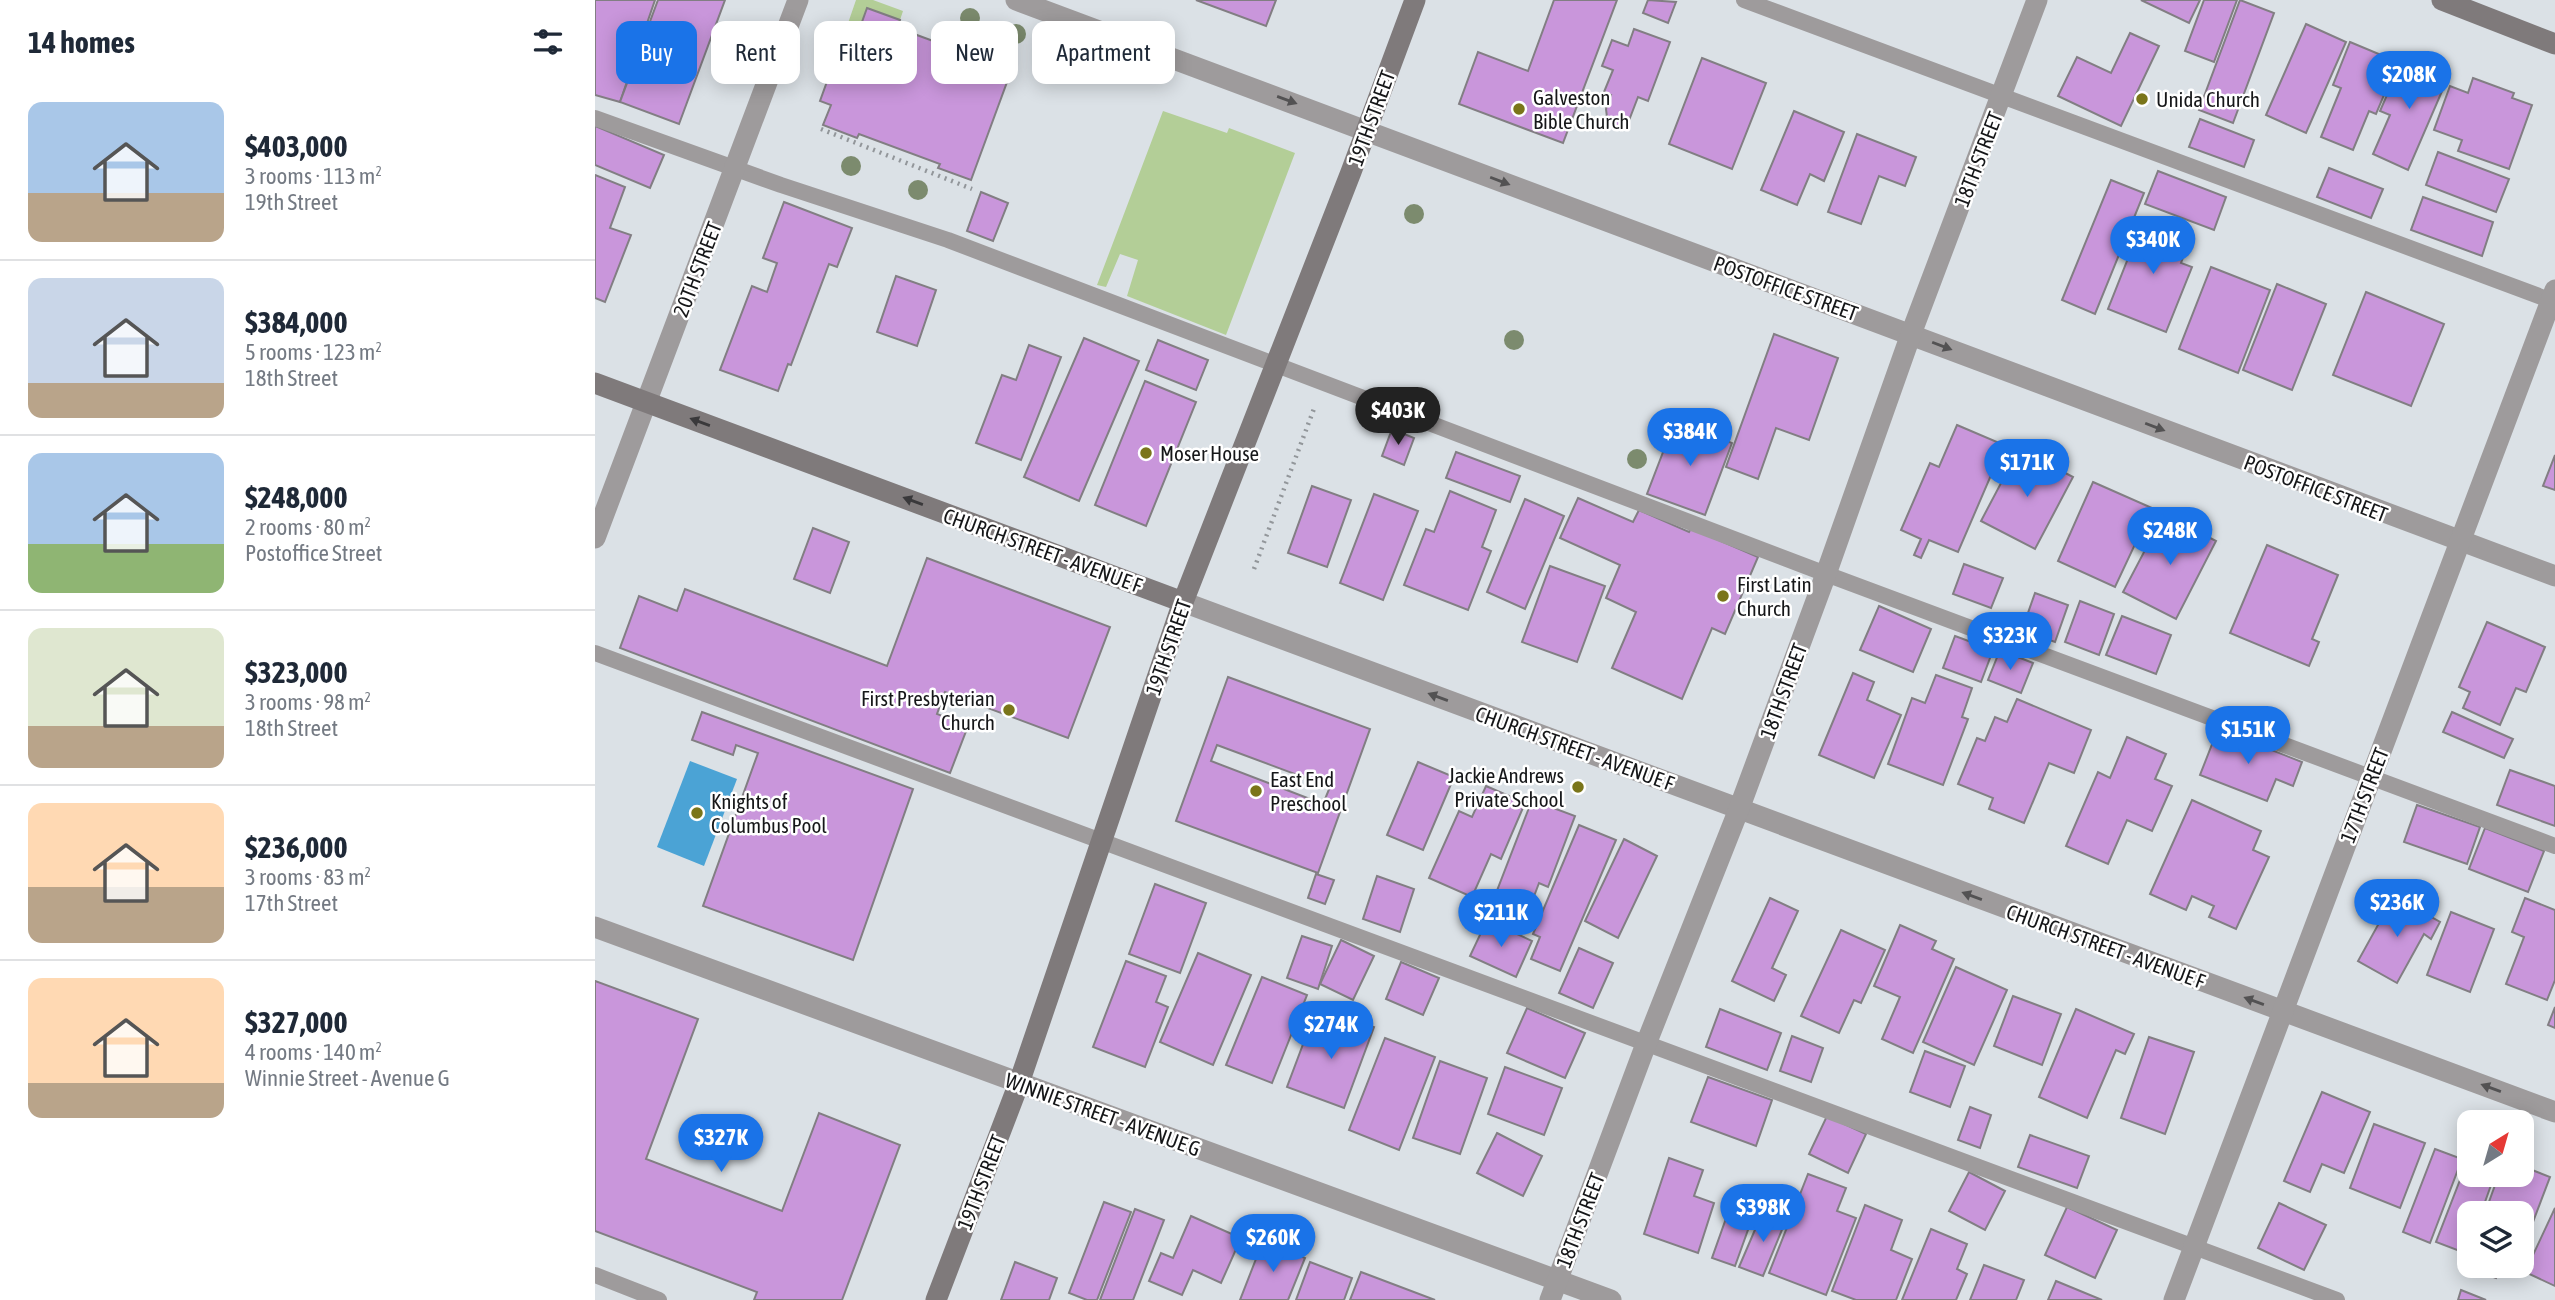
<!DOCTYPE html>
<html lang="en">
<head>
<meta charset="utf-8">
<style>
  :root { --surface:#fff; --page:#f2f2f3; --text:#1f2937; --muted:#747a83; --line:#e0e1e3; --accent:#1a73e8 }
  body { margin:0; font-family:"Asap Condensed",sans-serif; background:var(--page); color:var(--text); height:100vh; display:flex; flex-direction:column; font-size:26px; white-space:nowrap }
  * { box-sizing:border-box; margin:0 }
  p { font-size:23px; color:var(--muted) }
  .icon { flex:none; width:38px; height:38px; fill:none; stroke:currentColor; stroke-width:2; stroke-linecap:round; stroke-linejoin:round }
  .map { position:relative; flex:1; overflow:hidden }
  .panel { display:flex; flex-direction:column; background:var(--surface); width:595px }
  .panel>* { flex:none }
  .guide { position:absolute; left:21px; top:21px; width:665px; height:63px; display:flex; gap:14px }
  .needle { width:46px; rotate:37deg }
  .fabs { position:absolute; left:1862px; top:1110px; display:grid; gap:14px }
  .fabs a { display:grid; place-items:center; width:77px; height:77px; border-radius:14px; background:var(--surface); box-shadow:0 4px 18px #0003; font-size:35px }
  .price { position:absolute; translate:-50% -60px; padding:0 16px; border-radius:24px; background:var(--accent); color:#fff; font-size:23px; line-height:46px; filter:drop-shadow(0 2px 4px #0008) }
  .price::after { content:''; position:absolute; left:50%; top:42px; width:21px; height:16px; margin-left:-10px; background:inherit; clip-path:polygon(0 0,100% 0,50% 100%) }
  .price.selected { background:#222; color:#fff }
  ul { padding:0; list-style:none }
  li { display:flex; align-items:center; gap:21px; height:175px; padding:0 28px }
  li+li { border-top:2px solid var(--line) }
  li span { display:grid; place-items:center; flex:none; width:196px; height:140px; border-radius:14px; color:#555 }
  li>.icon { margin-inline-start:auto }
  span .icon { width:84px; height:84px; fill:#fffc; stroke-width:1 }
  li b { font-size:30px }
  h2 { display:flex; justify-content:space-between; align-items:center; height:84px; padding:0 28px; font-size:30px }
  .chip { padding:0 24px; border-radius:14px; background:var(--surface); box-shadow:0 4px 18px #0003; font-size:24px; line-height:63px }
  .chip.selected { background:var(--accent); color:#fff }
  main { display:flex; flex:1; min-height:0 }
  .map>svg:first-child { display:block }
</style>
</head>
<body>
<main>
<section class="panel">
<h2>14 homes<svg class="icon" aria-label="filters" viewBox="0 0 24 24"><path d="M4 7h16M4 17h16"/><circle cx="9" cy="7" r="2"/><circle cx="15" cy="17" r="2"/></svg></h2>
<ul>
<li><span style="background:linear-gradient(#a9c7e8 65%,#b9a48a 0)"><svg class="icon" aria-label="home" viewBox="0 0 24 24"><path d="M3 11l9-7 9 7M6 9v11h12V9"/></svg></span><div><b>$403,000</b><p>3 rooms · 113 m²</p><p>19th Street</p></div></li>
<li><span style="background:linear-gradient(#c9d6e8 75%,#b9a48a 0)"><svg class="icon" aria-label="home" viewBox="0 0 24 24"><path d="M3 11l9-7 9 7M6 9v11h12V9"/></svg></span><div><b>$384,000</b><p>5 rooms · 123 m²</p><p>18th Street</p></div></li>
<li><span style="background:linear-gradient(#a9c7e8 65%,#8fb573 0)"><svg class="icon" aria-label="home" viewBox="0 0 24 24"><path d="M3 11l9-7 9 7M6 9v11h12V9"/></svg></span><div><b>$248,000</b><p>2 rooms · 80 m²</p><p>Postoffice Street</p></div></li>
<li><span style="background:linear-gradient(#dfe7d0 70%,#b9a48a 0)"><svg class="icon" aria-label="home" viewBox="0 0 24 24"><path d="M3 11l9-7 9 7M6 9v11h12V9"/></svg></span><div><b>$323,000</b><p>3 rooms · 98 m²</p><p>18th Street</p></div></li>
<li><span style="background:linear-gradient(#ffd9b3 60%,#b9a48a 0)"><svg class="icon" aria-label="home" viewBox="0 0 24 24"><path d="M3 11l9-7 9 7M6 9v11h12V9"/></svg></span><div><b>$236,000</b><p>3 rooms · 83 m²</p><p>17th Street</p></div></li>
<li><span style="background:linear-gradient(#ffd9b3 75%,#b9a48a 0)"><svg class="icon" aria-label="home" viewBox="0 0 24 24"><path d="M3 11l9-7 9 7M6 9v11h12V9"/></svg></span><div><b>$327,000</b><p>4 rooms · 140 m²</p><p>Winnie Street - Avenue G</p></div></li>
</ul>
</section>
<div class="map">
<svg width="1960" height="1300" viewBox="0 0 1960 1300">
  <rect width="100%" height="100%" fill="#dbe1e6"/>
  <g fill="#b3ce97">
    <path d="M261,0H278L308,11L305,20L272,8L263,33L251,29Z"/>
    <path d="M568,111L632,133L634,128L700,153L631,335L532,296L543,260L525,254L511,287L502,285Z"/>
  </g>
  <path fill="#4ba3d5" d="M95,761L142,779L109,866L62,847Z"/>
  <g fill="#c996db" stroke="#827e83" stroke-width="2" fill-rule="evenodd">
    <path d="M0,0H60L25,102L0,95Z"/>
    <path d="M63,0H130L84,124L25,102Z"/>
    <path d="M601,0H681L671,26Z"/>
    <path d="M959,0H1022L968,143L864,104L883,52L933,71Z"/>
    <path d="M1053,0L1081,2L1073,23L1048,13Z"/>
    <path d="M1546,0H1605L1594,23Z"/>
    <path d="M1609,0H1642L1619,62L1590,51Z"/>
    <path d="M1645,0L1679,13L1638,123L1604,110Z"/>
    <path d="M272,8L305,20L303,28L384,58L386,51L419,63L376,180L343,168L345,164L264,134L262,138L228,125L236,105L225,101L251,29L263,33Z"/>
    <path d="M1711,24L1751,42L1711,133L1671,115Z"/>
    <path d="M1039,29L1075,42L1053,101L1043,97L1033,123L1026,130L1013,125L1011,109L1016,95L1009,92L1018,70L1007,66L1017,40L1033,46Z"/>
    <path d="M1535,33L1564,46L1526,126L1463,96L1482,57L1516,73Z"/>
    <path d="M1755,42L1803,62L1781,114L1774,111L1758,150L1726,137L1746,88L1738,85Z"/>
    <path d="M1809,56L1854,75L1813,170L1778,154L1795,115L1785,111Z"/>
    <path d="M1107,58L1171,83L1137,169L1074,144Z"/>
    <path d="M1878,78L1919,93L1917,98L1937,105L1914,169L1863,151L1867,140L1839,130L1855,86L1873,93Z"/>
    <path d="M1199,111L1249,132L1229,181L1215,174L1202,205L1166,190Z"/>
    <path d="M1605,119L1659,140L1649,167L1594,147Z"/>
    <path d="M0,126L69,155L55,188L0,165Z"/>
    <path d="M1262,134L1321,157L1310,186L1284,176L1266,224L1233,212Z"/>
    <path d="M1843,152L1914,179L1901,212L1831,185Z"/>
    <path d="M1734,168L1788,189L1776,218L1722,197Z"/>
    <path d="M1563,171L1631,197L1619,230L1550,204Z"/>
    <path d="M0,175L30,187L15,228L36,235L10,302L0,298Z"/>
    <path d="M1516,180L1549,193L1500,314L1467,300Z"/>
    <path d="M386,192L413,203L398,241L372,231Z"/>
    <path d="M1828,197L1898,222L1887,256L1816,230Z"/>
    <path d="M189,202L257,228L242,267L234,264L196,365L193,364L183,391L125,370L157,286L172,292L182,263L168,258Z"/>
    <path d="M1549,218L1596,236L1586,263L1597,267L1571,332L1513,309Z"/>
    <path d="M1616,267L1675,290L1643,373L1584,349Z"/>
    <path d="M301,276L341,290L322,346L282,332Z"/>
    <path d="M1682,284L1731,304L1697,390L1648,370Z"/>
    <path d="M1771,292L1849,324L1816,406L1738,375Z"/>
    <path d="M1179,334L1243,358L1214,440L1181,428L1163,479L1131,467Z"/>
    <path d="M489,338L544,361L484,501L429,477Z"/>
    <path d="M563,340L613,360L601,390L551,370Z"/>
    <path d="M434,345L466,357L426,460L381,443L407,375L421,380Z"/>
    <path d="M550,381L601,402L551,526L500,505Z"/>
    <path d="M1080,421L1137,443L1110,515L1052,494Z"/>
    <path d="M1362,425L1409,445L1363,552L1334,540L1326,558L1319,555L1326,539L1306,530L1335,463L1344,467Z"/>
    <path d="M797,429L819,438L809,465L787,456Z"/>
    <path d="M1424,449L1478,477L1440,549L1386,521Z"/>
    <path d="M861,452L925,476L915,502L851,478Z"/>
    <path d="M1960,455V490L1948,486Z"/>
    <path d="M1498,482L1557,508L1520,587L1463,561Z"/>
    <path d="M717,486L756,500L732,567L693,553Z"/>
    <path d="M855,491L901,510L887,547L896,551L873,610L809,585L831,529L839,532Z"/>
    <path d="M779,494L823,511L788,600L745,583Z"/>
    <path d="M983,498L1038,522L1044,510L1094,532L1096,528L1163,557L1130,634L1117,628L1087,699L1017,668L1041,612L1011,598L1025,565L965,538Z"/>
    <path d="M930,499L969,516L930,609L892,592Z"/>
    <path d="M1569,514L1621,541L1581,619L1528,592Z"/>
    <path d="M218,528L254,542L235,593L199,579Z"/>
    <path d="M1672,545L1743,575L1717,639L1724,642L1714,666L1635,633Z"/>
    <path d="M332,558L515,627L473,738L350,692L342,714L373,726L355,773L25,648L44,596L82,611L90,589L292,666Z"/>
    <path d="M1369,564L1408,578L1396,608L1358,594Z"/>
    <path d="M955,566L1010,586L982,662L927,642Z"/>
    <path d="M1440,593L1473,605L1460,642L1427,630Z"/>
    <path d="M1485,601L1519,614L1504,655L1470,642Z"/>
    <path d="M1284,606L1336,629L1318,672L1265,650Z"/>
    <path d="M1527,616L1576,635L1561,674L1511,655Z"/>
    <path d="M1892,622L1950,647L1931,692L1921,688L1905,725L1868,708L1875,692L1864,687Z"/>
    <path d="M1360,636L1398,650L1386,682L1348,668Z"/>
    <path d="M1405,650L1438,663L1426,693L1393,680Z"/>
    <path d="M1258,673L1279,682L1272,700L1306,715L1279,778L1224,755Z"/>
    <path d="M1341,675L1377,688L1367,717L1373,719L1348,785L1293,764L1317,698L1330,703Z"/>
    <path d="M633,677L775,729L723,873L581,821ZM622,745L735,787L728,804L616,761Z"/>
    <path d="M1422,699L1496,730L1479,773L1454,763L1429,823L1394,809L1398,798L1363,784L1382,738L1390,741L1400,717L1412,722Z"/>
    <path d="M107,712L318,789L258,960L108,906L163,753L141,745L138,755L97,740Z"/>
    <path d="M1857,712L1918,739L1909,758L1848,732Z"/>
    <path d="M1623,729L1707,762L1698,786L1681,779L1672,801L1605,775Z"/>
    <path d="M1532,737L1571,754L1560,779L1577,786L1557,831L1532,820L1513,864L1471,846L1503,772L1515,778Z"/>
    <path d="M823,762L859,777L828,850L792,835Z"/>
    <path d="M1915,770L1960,786V826L1902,805Z"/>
    <path d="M891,786L930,803L906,859L896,854L877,897L834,878L864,811L877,817Z"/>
    <path d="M937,800L980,816L953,887L944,883L932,915L898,901Z"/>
    <path d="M1597,800L1666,831L1658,850L1674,857L1641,929L1614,917L1619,906L1597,896L1591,910L1555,894Z"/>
    <path d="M1822,805L1885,827L1872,864L1809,842Z"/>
    <path d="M984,825L1021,840L965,971L936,959L945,937L938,934Z"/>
    <path d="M1890,828L1949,851L1933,892L1874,869Z"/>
    <path d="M1029,839L1062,856L1023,938L990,921Z"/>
    <path d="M721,874L739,880L730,904L713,898Z"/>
    <path d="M782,876L819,889L805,932L768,919Z"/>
    <path d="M560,884L611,903L585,973L534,954Z"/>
    <path d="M1799,896L1845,922L1836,939L1829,934L1802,983L1763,961Z"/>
    <path d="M1175,898L1203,911L1177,968L1191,975L1179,1001L1137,981Z"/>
    <path d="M1930,898L1960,910V980L1952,1000L1911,984L1929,937L1917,932Z"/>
    <path d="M1856,912L1899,929L1875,992L1832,975Z"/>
    <path d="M892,920L937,941L921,977L875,956Z"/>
    <path d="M1305,925L1341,941L1337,949L1359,959L1318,1053L1287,1039L1305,997L1279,986Z"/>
    <path d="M1246,930L1290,950L1266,1003L1259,1000L1244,1033L1206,1016Z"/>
    <path d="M707,936L737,946L723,989L692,978Z"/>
    <path d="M746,940L779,956L758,1000L725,984Z"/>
    <path d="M984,948L1018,963L998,1008L964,993Z"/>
    <path d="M603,953L656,975L618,1065L565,1042Z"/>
    <path d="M531,961L571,976L561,1002L573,1007L550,1067L498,1047Z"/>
    <path d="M806,962L844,978L828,1015L791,999Z"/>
    <path d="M1361,967L1412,990L1379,1065L1328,1042Z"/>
    <path d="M667,977L712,995L677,1083L631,1065Z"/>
    <path d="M0,981L103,1019L51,1159L187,1211L224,1113L305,1145L247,1300H159L162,1292L0,1231Z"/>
    <path d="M1418,996L1466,1014L1447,1065L1399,1046Z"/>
    <path d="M1960,1007V1028L1953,1025Z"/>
    <path d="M932,1008L990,1033L970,1078L912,1053Z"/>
    <path d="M1125,1009L1186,1033L1172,1070L1111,1047Z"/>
    <path d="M1481,1009L1539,1034L1530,1054L1521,1050L1492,1118L1444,1097Z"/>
    <path d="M749,1016L779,1027L749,1108L692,1087L716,1023L743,1033Z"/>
    <path d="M1197,1036L1228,1048L1216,1082L1185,1071Z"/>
    <path d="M1554,1037L1599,1052L1570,1134L1526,1118Z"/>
    <path d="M790,1038L840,1057L804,1150L754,1130Z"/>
    <path d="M1330,1051L1370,1066L1355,1107L1315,1092Z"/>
    <path d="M845,1061L892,1078L865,1154L818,1138Z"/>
    <path d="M910,1067L967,1088L949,1135L893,1114Z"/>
    <path d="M1113,1077L1177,1100L1161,1146L1096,1122Z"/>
    <path d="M1727,1092L1775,1112L1749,1173L1727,1164L1715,1192L1689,1181Z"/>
    <path d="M1375,1107L1396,1115L1385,1148L1363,1140Z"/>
    <path d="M1232,1116L1271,1134L1253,1173L1214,1154Z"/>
    <path d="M1779,1124L1830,1143L1805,1208L1755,1188Z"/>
    <path d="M902,1133L947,1156L928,1196L882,1173Z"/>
    <path d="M1435,1135L1494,1156L1482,1188L1423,1167Z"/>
    <path d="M1840,1149L1867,1159L1835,1243L1808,1232Z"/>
    <path d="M1074,1158L1108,1170L1099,1196L1119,1203L1103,1253L1049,1234Z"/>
    <path d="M1872,1162H1874V1174H1900L1886,1213H1874V1242L1870,1253L1841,1242Z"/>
    <path d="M1927,1166L1955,1177L1927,1251V1213H1890L1904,1174H1927Z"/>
    <path d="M1374,1172L1410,1191L1390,1230L1354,1211Z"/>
    <path d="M1213,1174L1251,1188L1242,1211L1261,1218L1231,1295L1174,1273Z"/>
    <path d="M1140,1193L1163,1202L1140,1266L1117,1258Z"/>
    <path d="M509,1202L536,1212L502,1300H492L474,1293Z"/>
    <path d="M1684,1203L1731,1225L1709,1270L1663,1248Z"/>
    <path d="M1270,1205L1307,1220L1296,1250L1317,1259L1301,1300H1261L1237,1291Z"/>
    <path d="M1472,1207L1522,1230L1500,1278L1450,1255Z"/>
    <path d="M1960,1208V1286L1930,1272Z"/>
    <path d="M540,1209L569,1220L538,1300H505Z"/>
    <path d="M1168,1211L1191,1220L1168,1276L1144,1267Z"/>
    <path d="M596,1216L646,1238L626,1283L598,1270L587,1295L554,1281L566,1253L578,1258Z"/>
    <path d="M1336,1229L1372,1244L1362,1269L1372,1274L1361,1300H1307Z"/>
    <path d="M668,1241L710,1258L693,1300H645Z"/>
    <path d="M1874,1255V1265H1906L1901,1278L1870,1267Z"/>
    <path d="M420,1262L462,1278L454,1300H406Z"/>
    <path d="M715,1262L757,1278L749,1300H701Z"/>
    <path d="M1389,1265L1429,1280L1421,1300H1375Z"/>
    <path d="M766,1272L840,1300H755Z"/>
    <path d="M1461,1281L1507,1300H1453Z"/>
    <path d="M1866,1290L1891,1300H1863Z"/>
  </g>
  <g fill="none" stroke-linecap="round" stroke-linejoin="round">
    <g stroke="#92969a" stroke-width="4.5" stroke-dasharray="2 5" stroke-linecap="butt">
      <path d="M226,129L377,189"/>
      <path d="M659,569L720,406"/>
    </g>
    <g stroke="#9e9b9c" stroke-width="16">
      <path d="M1149,0L1960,302"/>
      <path d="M0,118L186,185L353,240L1231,574L1960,846"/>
      <path d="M0,653L1742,1300"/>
      <path d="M0,1275L64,1300"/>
    </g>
    <g stroke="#9e9b9c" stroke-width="21">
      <path d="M421,0L1960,576"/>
      <path d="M0,538L203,0"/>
      <path d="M588,602L1960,1112"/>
      <path d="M0,927L1016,1300"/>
      <path d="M955,1300L1051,1044L1144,809L1231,574L1316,334L1442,0"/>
      <path d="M1579,1300L1960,290"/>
    </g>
    <g stroke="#7f7a7b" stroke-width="21">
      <path d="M1847,0L1960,44"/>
      <path d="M0,383L588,602"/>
      <path d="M341,1300L424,1083L588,602L756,172L820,0"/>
    </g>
  </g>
  <g fill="#7c8b6e">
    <circle cx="375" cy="18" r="10"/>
    <circle cx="421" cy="34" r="10"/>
    <circle cx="256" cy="166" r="10"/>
    <circle cx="323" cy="190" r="10"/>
    <circle cx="819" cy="214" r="10"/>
    <circle cx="919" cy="340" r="10"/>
    <circle cx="1042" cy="459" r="10"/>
  </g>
  <defs><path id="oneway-solid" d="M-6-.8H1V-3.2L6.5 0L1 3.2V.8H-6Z" transform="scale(1.75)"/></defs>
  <g fill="#535253">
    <use href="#oneway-solid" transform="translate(692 100) rotate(20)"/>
    <use href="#oneway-solid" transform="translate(905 181) rotate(21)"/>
    <use href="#oneway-solid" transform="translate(1347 346) rotate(21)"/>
    <use href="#oneway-solid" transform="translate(1560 427) rotate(21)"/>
    <use href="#oneway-solid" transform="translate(843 697) rotate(-160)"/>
    <use href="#oneway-solid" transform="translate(1377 896) rotate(-160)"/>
    <use href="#oneway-solid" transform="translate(1659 1001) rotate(-160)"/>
    <use href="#oneway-solid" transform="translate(1896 1088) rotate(-160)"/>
  </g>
  <g fill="#3a393b">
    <use href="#oneway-solid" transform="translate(105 422) rotate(-160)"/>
    <use href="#oneway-solid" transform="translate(318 501) rotate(-160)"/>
  </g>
  <g fill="#7a751a" stroke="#fff" stroke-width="2.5">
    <circle cx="1547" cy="99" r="7"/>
    <circle cx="924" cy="109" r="7"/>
    <circle cx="551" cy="453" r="7"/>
    <circle cx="1128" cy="596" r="7"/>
    <circle cx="414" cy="710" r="7"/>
    <circle cx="983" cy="787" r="7"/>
    <circle cx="661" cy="791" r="7"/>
    <circle cx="102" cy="813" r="7"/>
  </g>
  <g text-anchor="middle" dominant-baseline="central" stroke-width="5" stroke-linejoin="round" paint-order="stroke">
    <g font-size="21" fill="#151618" stroke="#fff" text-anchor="start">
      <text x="938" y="97">Galveston<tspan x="938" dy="24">Bible Church</tspan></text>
      <text x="1561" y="99">Unida Church</text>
      <text x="565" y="453">Moser House</text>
      <text x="1142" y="584">First Latin<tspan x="1142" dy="24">Church</tspan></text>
      <text x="400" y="698" text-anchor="end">First Presbyterian<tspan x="400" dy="24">Church</tspan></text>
      <text x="969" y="775" text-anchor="end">Jackie Andrews<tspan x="969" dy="24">Private School</tspan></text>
      <text x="675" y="779">East End<tspan x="675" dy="24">Preschool</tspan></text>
      <text x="116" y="801">Knights of<tspan x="116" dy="24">Columbus Pool</tspan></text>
    </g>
    <g font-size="21" fill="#151618" stroke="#fff">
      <text transform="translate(776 118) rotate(-70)">19TH STREET</text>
      <text transform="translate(1383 159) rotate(-69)">18TH STREET</text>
      <text transform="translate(102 269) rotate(-69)">20TH STREET</text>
      <text transform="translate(1191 288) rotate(20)">POSTOFFICE STREET</text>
      <text transform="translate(1721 488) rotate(21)">POSTOFFICE STREET</text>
      <text transform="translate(448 550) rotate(20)">CHURCH STREET - AVENUE F</text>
      <text transform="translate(573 647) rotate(-71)">19TH STREET</text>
      <text transform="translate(1188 691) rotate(-70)">18TH STREET</text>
      <text transform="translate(980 748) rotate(20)">CHURCH STREET - AVENUE F</text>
      <text transform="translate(1769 795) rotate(-69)">17TH STREET</text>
      <text transform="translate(1511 946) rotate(20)">CHURCH STREET - AVENUE F</text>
      <text transform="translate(508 1114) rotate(20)">WINNIE STREET - AVENUE G</text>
      <text transform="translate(386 1182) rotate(-69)">19TH STREET</text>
      <text transform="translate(985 1220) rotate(-69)">18TH STREET</text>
    </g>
  </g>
</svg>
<div class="fabs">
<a><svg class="needle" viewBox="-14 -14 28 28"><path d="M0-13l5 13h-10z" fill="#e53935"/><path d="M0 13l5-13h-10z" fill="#747a83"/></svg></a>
<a><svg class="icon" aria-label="layers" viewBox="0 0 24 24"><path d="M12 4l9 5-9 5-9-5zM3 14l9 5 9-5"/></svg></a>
</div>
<b class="price" style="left:1814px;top:111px">$208K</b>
<b class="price" style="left:1558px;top:276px">$340K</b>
<b class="price selected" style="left:803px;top:447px">$403K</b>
<b class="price" style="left:1095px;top:468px">$384K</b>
<b class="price" style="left:1432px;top:499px">$171K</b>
<b class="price" style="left:1575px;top:567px">$248K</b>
<b class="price" style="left:1415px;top:672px">$323K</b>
<b class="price" style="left:1653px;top:766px">$151K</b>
<b class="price" style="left:1802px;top:939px">$236K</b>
<b class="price" style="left:906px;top:949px">$211K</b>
<b class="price" style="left:736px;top:1061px">$274K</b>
<b class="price" style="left:126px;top:1174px">$327K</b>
<b class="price" style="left:1168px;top:1244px">$398K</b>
<b class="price" style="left:678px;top:1274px">$260K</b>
<div class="guide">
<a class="chip selected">Buy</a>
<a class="chip">Rent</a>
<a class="chip">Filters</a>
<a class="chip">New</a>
<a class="chip">Apartment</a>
</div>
</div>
</main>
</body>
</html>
